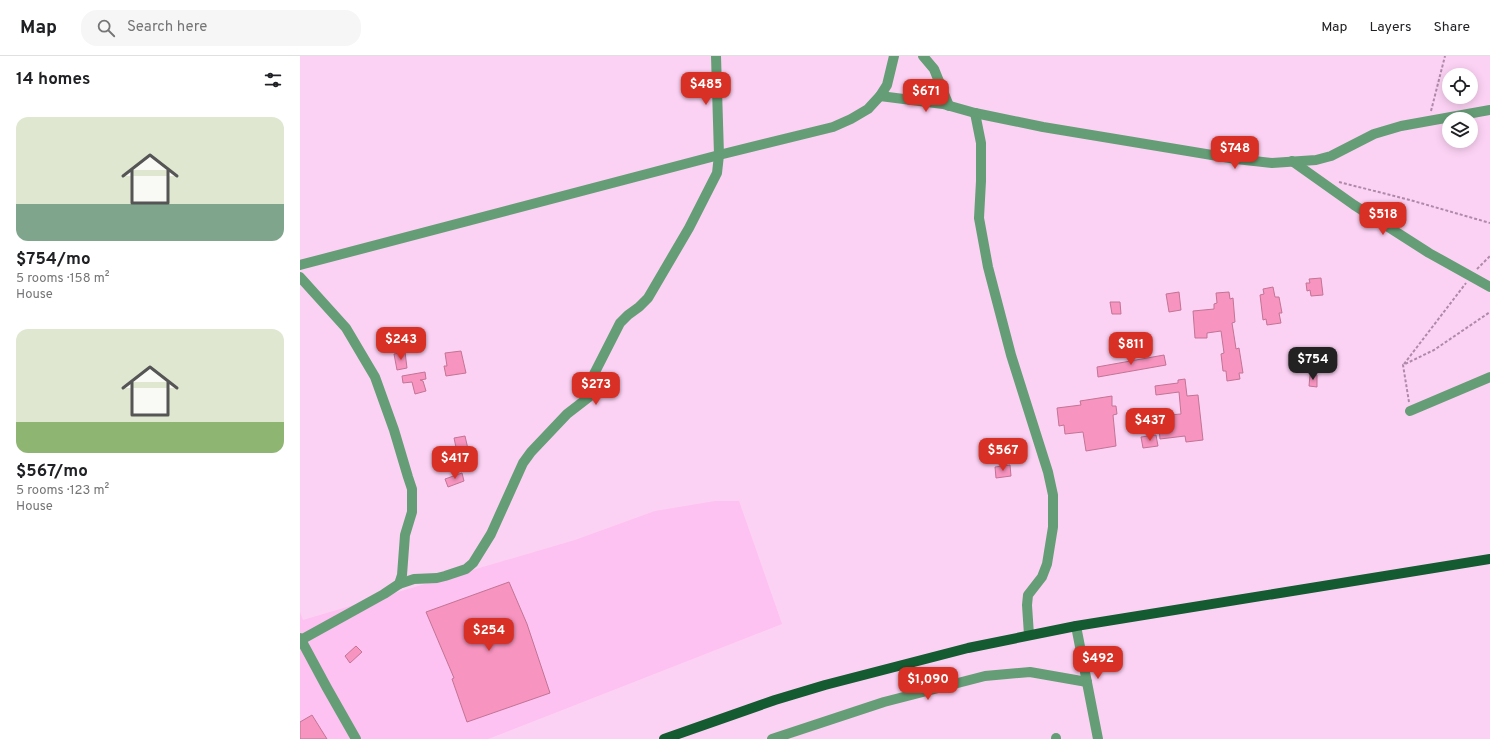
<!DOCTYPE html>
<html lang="en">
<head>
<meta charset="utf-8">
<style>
  :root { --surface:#fff; --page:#f6f6f6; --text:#202124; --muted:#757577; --line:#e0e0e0; --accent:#d93025 }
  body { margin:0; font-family:Overpass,sans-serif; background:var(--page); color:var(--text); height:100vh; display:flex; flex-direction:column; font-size:15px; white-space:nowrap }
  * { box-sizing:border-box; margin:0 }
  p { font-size:13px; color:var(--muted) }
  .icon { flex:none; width:22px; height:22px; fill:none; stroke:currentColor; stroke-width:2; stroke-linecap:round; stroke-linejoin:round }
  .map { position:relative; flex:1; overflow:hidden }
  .details { display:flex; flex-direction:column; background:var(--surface); width:300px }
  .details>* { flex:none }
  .fabs { position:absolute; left:1142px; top:12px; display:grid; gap:8px }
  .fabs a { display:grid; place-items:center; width:36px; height:36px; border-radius:50%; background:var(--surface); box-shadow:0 2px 10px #0003; font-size:20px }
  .price { position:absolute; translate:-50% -34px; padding:0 9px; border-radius:8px; background:var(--accent); color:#fff; font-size:13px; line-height:26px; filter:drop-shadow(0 1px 2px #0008) }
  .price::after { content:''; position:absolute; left:50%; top:24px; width:12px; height:9px; margin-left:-6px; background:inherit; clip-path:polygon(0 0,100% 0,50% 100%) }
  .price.active { background:#222; color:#fff }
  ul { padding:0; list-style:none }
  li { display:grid; align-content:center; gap:8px; height:212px; padding:0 16px }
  li span { display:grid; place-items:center; height:124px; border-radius:12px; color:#555 }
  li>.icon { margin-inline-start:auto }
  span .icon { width:72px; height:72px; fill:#fffc; stroke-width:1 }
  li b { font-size:17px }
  h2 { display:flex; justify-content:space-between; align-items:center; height:48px; padding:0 16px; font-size:17px }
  header { display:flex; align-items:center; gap:24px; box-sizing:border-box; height:56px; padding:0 20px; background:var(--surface); border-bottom:1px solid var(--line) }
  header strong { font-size:19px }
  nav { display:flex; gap:22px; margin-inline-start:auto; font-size:14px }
  .search { width:280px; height:36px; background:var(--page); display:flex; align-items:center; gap:10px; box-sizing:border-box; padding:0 14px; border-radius:16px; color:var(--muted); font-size:15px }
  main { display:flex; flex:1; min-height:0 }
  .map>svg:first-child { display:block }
</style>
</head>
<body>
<header>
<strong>Map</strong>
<div class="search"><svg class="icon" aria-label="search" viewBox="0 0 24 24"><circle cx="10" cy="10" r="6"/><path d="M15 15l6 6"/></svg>Search here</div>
<nav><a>Map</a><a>Layers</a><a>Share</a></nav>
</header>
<main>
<section class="details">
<h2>14 homes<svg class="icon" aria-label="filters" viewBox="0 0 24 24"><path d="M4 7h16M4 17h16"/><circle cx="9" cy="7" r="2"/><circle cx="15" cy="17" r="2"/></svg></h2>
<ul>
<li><span style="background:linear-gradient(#dfe7d0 70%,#7fa58c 0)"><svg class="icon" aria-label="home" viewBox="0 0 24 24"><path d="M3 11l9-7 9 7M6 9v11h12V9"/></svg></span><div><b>$754/mo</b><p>5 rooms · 158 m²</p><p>House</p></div></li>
<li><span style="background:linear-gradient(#dfe7d0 75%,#8fb573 0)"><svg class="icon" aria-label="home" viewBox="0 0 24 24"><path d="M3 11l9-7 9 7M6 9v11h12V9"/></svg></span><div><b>$567/mo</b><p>5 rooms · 123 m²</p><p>House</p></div></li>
</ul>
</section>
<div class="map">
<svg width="1190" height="683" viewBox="0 0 1190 683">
  <rect width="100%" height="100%" fill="#fcd2f4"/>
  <path fill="#fdc1f2" d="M415,445H439L482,568L188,683H0V556L3,564L275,484L355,455Z"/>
  <g fill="#f794bf" stroke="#c27495">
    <path d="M1021,222L1023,239L1011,240L1010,234L1007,235L1006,227H1010L1009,223Z"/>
    <path d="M973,231L975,241H979L982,257H979L981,267L967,269L966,263L963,264L960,239L964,238L963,233Z"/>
    <path d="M879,236L881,254L869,256L866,238Z"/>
    <path d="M929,236L930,243L933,242L935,266L932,267L935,286L936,293L939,292L943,317H939L940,323L927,325L926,315H923L921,298L924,297L921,275L907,277V282H895L893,255L914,253V248L917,247L916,237Z"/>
    <path d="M810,246H820L821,258H812Z"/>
    <path d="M161,295L166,317L146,320L144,310H147L145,297Z"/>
    <path d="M105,296L107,312L97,314L94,298Z"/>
    <path d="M864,299L866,309L798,321L797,311Z"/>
    <path d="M125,316L126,323L120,324L123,325L126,335L115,338L112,326L103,327L102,320Z"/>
    <path d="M1010,319H1017V331L1009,330Z"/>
    <path d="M885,323L887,340L898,339L903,384L886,386L885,380L860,383L858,360L881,358L879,336L856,339L855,330L878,327V324Z"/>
    <path d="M812,340V350H816L817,358L813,359L816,390L786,395L783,376L765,378L764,369L759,370L757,352L781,349L780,345Z"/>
    <path d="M856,379L858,390L843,392L841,381Z"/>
    <path d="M165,380L168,393L157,396L154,382Z"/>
    <path d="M710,409L711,420L696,422L695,411Z"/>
    <path d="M162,417L164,425L148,431L145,423Z"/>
    <path d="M209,526L227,568L250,637L167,666L152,623L154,622L126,556Z"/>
    <path d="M56,590L62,596L50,607L45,600Z"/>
    <path d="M12,659L27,683H0V666Z"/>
  </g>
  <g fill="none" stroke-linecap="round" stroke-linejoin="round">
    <g stroke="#ae8aa8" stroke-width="2" stroke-dasharray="3 2" stroke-linecap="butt">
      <path d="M1131,55L1145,0"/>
      <path d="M1039,126L1110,144L1190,167"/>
      <path d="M1177,213L1190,200"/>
      <path d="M1104,308L1166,227"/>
      <path d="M1109,346L1103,309L1134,294L1190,256"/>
    </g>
    <g stroke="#659e76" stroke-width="10">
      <path d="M623,0L634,13L649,50"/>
      <path d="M580,40L643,48L675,57L743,71L936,103L972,107L1016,104L1031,100L1074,78L1101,70L1190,54"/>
      <path d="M675,57L681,87V125L679,162L688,211L711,299L748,416L753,439V471L747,508L742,521L728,539L727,549L729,579"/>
      <path d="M992,105L1054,149L1129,197L1190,231"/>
      <path d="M0,209L419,99L533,71L551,63L568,53L580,40L587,29L594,0"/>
      <path d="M0,221L46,272L75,321L94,374L108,421L112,433V456L105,479L102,519L99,528L84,538L1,584"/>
      <path d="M1110,355L1190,321"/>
      <path d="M99,528L114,523L137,522L145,520L166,513L173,507L191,478L223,407L231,396L267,358L289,341L293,320L320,267L328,259L339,251L348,242L389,172L417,117L419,99L416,0"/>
      <path d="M776,570L798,683"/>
      <path d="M0,582L27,632L56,683"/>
      <path d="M756,682V683"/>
      <path d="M472,683L584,646L685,620L730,616L787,626"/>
    </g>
    <path stroke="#145b32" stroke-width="10" d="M364,683L475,644L525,629L668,592L776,570L1190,503"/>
  </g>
</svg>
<div class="fabs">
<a><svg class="icon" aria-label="locate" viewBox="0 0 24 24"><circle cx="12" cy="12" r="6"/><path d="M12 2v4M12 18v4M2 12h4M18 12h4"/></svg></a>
<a><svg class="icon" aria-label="layers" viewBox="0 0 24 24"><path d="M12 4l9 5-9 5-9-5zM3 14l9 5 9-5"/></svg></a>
</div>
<b class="price" style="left:406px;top:50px">$485</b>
<b class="price" style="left:626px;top:57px">$671</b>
<b class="price" style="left:935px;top:114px">$748</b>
<b class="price" style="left:1083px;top:180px">$518</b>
<b class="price" style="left:101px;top:305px">$243</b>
<b class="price" style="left:831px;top:310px">$811</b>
<b class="price active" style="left:1013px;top:325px">$754</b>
<b class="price" style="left:296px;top:350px">$273</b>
<b class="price" style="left:850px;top:386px">$437</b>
<b class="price" style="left:703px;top:416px">$567</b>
<b class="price" style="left:155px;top:424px">$417</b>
<b class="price" style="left:189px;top:596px">$254</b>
<b class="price" style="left:798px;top:624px">$492</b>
<b class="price" style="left:628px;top:645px">$1,090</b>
</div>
</main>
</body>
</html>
